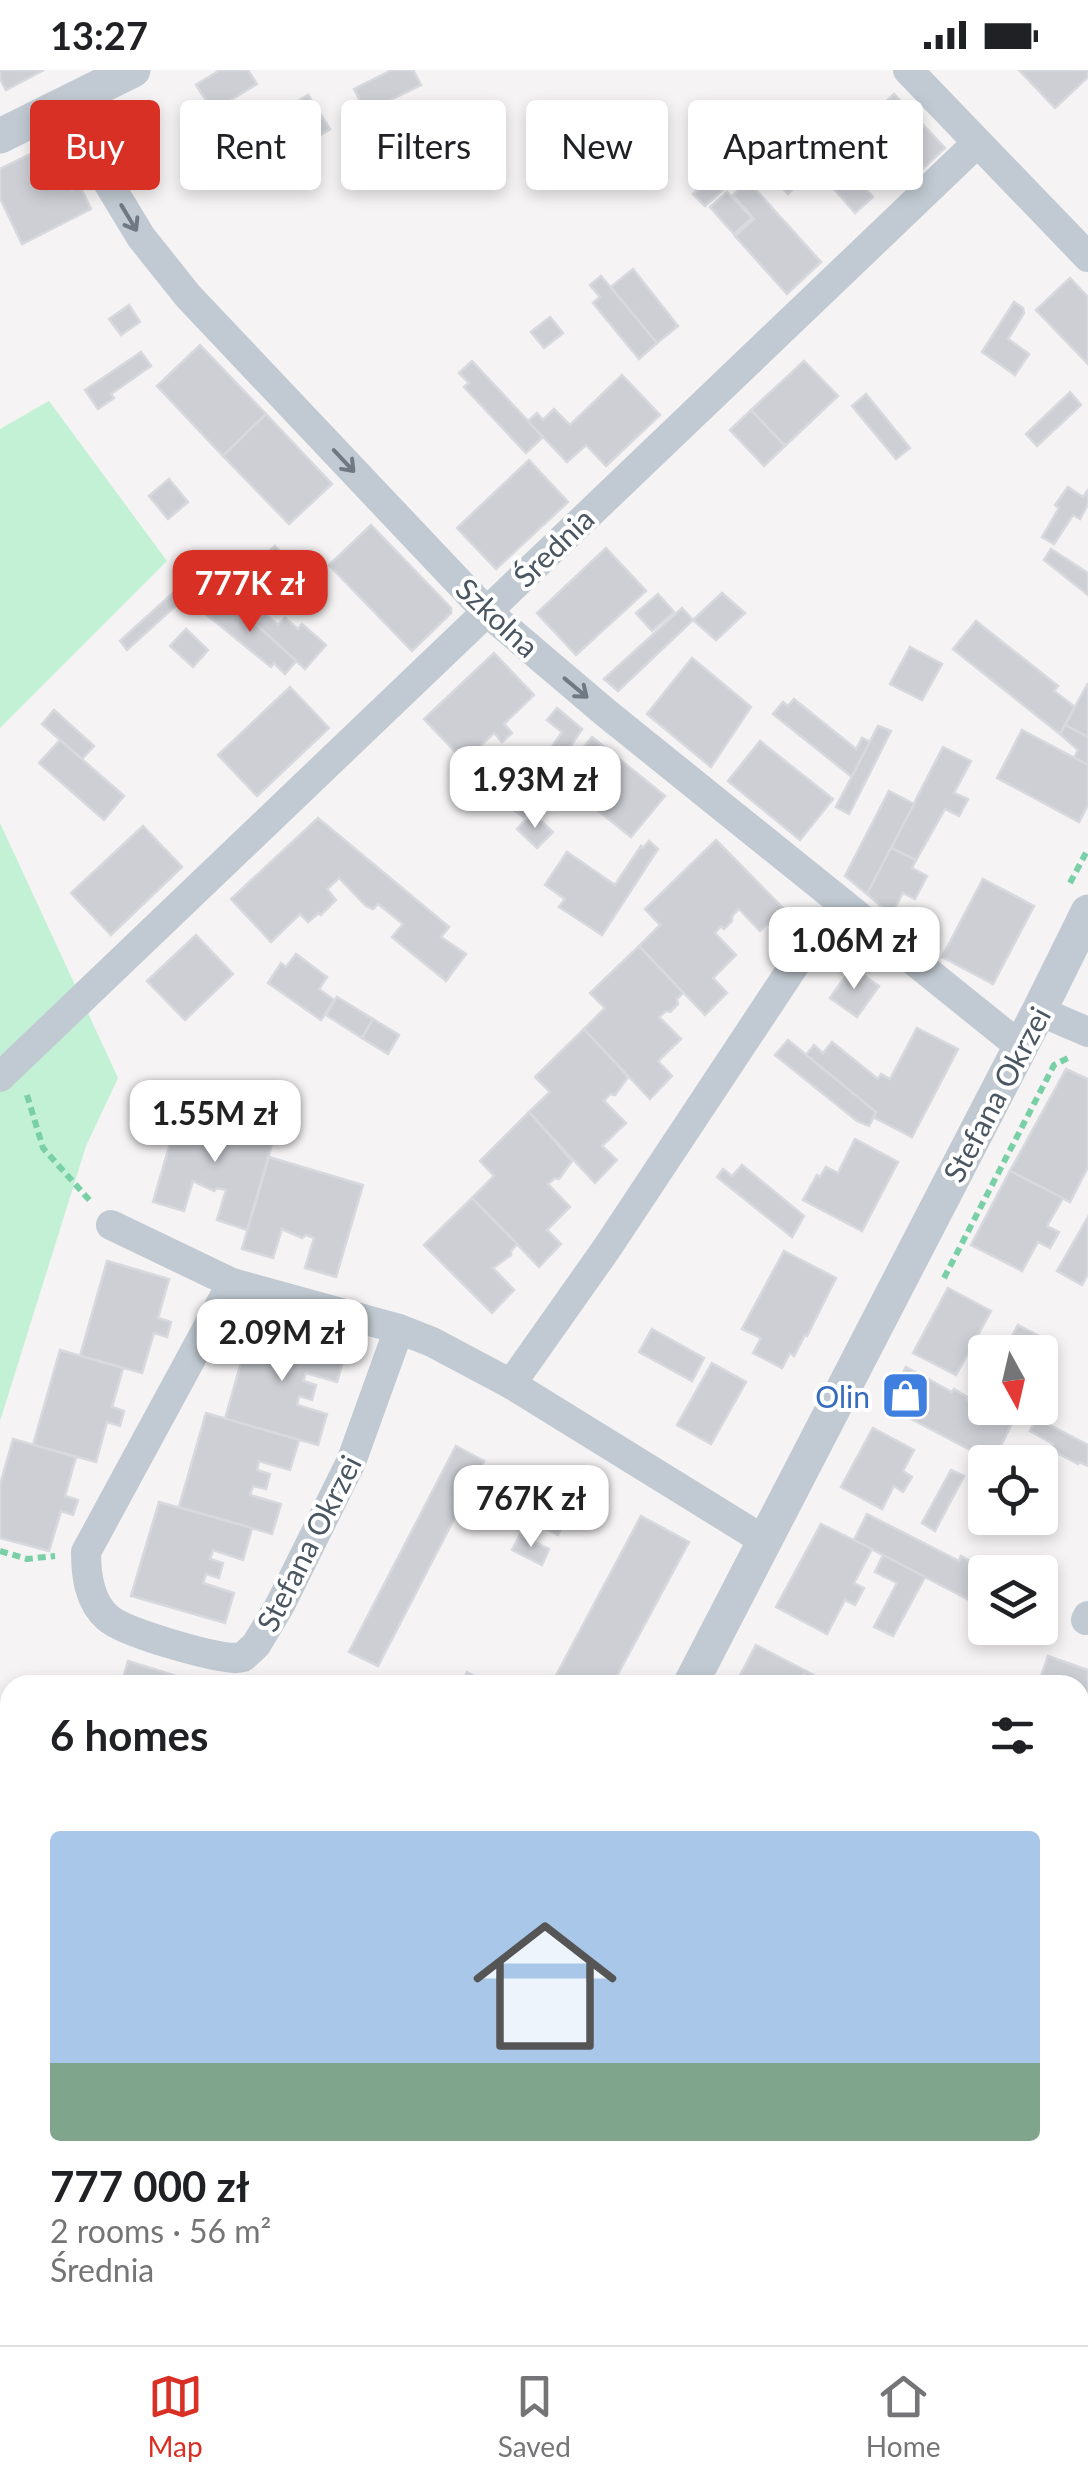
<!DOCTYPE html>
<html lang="en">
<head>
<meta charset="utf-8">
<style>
  :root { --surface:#fff; --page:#f2f2f2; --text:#202124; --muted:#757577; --line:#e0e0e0; --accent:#d93025 }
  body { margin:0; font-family:Lato,sans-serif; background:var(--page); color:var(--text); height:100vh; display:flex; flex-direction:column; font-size:38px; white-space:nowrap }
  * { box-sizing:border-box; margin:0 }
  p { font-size:32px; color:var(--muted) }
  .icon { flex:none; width:55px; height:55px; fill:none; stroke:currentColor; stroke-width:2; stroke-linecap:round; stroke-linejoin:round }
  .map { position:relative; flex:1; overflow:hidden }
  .sheet { position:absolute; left:0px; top:1605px; width:1090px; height:670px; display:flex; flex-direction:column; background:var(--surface); border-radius:30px 30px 0 0; box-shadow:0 5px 15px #0003 }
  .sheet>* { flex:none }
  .top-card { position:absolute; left:30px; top:30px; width:1030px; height:90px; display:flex; gap:20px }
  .needle { width:65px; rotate:172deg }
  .fabs { position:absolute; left:968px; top:1265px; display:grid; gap:20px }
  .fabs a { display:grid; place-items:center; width:90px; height:90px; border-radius:10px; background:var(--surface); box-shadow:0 5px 15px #0003; font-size:50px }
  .price { position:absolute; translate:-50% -85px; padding:0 22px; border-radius:20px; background:#fff; color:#222; font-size:32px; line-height:65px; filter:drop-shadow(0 2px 5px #0008) }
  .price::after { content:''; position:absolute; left:50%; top:60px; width:30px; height:22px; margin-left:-15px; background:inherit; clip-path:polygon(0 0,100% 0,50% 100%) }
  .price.on { background:var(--accent); color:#fff }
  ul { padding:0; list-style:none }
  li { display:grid; align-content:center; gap:20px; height:530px; padding:0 50px }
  li span { display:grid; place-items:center; height:310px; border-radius:10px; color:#555 }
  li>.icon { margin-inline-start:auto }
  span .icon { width:180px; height:180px; fill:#fffc; stroke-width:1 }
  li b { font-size:42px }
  h2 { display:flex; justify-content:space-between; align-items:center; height:120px; padding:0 50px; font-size:42px }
  .tag { padding:0 35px; border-radius:10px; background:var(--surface); box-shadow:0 5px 15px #0003; font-size:35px; line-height:90px }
  .tag.on { background:var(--accent); color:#fff }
  .status { display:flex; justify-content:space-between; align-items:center; height:70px; padding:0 50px; background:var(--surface); direction:ltr }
  .status svg { height:28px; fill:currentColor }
  .menu { display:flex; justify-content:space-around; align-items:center; height:140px; border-top:2px solid var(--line); background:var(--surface); font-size:28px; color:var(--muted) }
  .menu a { display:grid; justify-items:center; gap:5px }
  .menu .on { color:var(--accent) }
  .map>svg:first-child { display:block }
</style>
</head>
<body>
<div class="status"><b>13:27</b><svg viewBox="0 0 49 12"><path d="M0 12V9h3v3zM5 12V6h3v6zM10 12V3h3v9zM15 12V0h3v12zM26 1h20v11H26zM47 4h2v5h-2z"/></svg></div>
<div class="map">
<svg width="1088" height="2275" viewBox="0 0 1088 2275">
  <rect width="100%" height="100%" fill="#f5f3f3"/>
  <g fill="#c3f1d5">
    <path d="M49,331L167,491L0,658V359Z"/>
    <path d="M0,753L118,1008L86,1076L0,1351Z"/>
  </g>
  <g fill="#cdcfd5" stroke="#d7d9de" stroke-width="2.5">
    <path d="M0,0H44L6,20L0,9Z"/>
    <path d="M220,0H248L257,14L213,41L196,15Z"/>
    <path d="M392,0H413L421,15L366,42L354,19Z"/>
    <path d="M1019,0H1088V7L1055,38Z"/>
    <path d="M894,24L945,78L910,111L859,57Z"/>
    <path d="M308,25L330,59L254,107L233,72Z"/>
    <path d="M803,37L839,75L788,124L752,85Z"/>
    <path d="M49,75L72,120L80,116L91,139L22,174L0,128V99Z"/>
    <path d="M845,96L873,127L855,143L828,112Z"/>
    <path d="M715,103L727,116L705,136L693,124Z"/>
    <path d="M748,111L821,192L787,224L735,166L754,149L733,125Z"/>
    <path d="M727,122L752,148L734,164L710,137Z"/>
    <path d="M633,199L678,256L657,273L611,217Z"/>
    <path d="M601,206L657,273L639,289L593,233L600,227L590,215Z"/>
    <path d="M1070,208L1088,227V294L1036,240Z"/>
    <path d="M1014,232L1023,238L1024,243L1008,269L1029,284L1015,305L982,282Z"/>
    <path d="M129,235L140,252L121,265L109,249Z"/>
    <path d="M550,247L563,263L544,278L531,262Z"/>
    <path d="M200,275L266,344L223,386L157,316Z"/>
    <path d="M141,282L151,296L111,324L114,328L98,339L85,320Z"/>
    <path d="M472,291L543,367L526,383L464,317L469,313L459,303Z"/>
    <path d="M804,291L838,326L785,376L751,340Z"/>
    <path d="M622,305L660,345L606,396L586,375L567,392L528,351L537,343L543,350L554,339L570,355Z"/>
    <path d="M1070,322L1081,335L1037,376L1026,364Z"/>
    <path d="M866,324L910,378L896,389L852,336Z"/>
    <path d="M751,340L785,376L764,396L730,360Z"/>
    <path d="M266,344L332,414L289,454L223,386Z"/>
    <path d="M529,390L568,432L496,499L457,458Z"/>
    <path d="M169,409L188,432L168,449L149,426Z"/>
    <path d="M1068,417L1083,427L1088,420V434L1080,449L1073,445L1054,474L1042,467L1059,438L1055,435Z"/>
    <path d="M371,455L451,538V543L412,581L329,495Z"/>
    <path d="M275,476L287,490L235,536L219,522Z"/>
    <path d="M606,478L646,521L576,585L537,543Z"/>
    <path d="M1051,479L1088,503V525L1044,490Z"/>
    <path d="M287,490L295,499L244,544L235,536Z"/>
    <path d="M184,513L192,521L127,580L120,571Z"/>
    <path d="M722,523L745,543L716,570L693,550Z"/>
    <path d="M658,524L674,542L652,561L636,543Z"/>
    <path d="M223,525L297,590L285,604L274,593L271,597L206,544Z"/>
    <path d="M682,538L693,550L618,621L604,609Z"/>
    <path d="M264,543L278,555L285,548L298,559L302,554L326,575L305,599L256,554Z"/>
    <path d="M976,551L1058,616L1054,621L1075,637L1060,664L953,579Z"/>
    <path d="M186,559L208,580L193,597L170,576Z"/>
    <path d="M910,577L942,594L922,630L890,614Z"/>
    <path d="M494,583L534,625L504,654L512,663L502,672L494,663L464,691L424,649Z"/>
    <path d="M692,588L751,637L711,697L647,644Z"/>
    <path d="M1088,613V667L1065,655Z"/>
    <path d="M290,617L329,658L257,726L218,685Z"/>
    <path d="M794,629L856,679L862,668L870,672L852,707L773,644L783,632L788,636Z"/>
    <path d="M557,638L582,659L524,747L503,733L514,718L521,723L562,662L547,650Z"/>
    <path d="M54,640L94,676L82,689L42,654Z"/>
    <path d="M1065,655L1088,667V695L1074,688L1078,680L1060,664Z"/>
    <path d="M878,656L891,661L849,744L836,737Z"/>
    <path d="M1022,660L1088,695V735L1079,752L997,708Z"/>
    <path d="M592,667L665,726L631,767L552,704L562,689L570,694Z"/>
    <path d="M60,670L124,726L104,750L39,693Z"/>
    <path d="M760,671L833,729L800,770L728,711Z"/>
    <path d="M943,677L971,691L954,723L968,729L959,746L945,739L916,790L891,778Z"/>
    <path d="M889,721L914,734L867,824L845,806Z"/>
    <path d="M532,743L553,762L537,778L517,759Z"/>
    <path d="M318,748L449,857L441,867L466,884L446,911L392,867L403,854L378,834L373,839L366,836L339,808L327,819L336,830L321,845L319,843L308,852L300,844L271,872L231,829Z"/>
    <path d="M143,756L182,797L111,865L71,823Z"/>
    <path d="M716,770L783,838L760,861L739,839L732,846V851L724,859L721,856L715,863L736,885L713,908L727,923L705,945L639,876L660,855L645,839Z"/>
    <path d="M649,771L658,779L602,865L559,837L565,829L545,815L567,782L615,815L641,776L643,778Z"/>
    <path d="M891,778L916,790L912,798L927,806L915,829L903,823L891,845L867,824Z"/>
    <path d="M983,809L1034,836L993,914L942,887Z"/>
    <path d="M196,865L233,904L185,950L147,911Z"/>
    <path d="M639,876L683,923L677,929L678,934L670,942L666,941L659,947L681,969L658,991L672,1006L650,1029L584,959L605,938L590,923Z"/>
    <path d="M296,884L327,907L319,919L334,930L321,950L268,913L281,893L286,897Z"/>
    <path d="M852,897L879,916L857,947L830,928Z"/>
    <path d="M337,927L373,949L362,968L326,945Z"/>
    <path d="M373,949L399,965L388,984L362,968Z"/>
    <path d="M917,958L958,979L912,1067L873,1047L876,1042L806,985L814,975L823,983L832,972L878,1009L881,1004L890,1009Z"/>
    <path d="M584,959L628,1007L615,1025L610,1024L604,1031L626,1053L602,1076L617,1090L595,1113L529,1042L550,1022L535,1007Z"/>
    <path d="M788,970L876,1042L869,1056L857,1051L775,985Z"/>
    <path d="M1066,999L1088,1009V1097L1070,1132L1010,1101Z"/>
    <path d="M180,1039L274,1067L247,1160L217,1150L226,1120L217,1118L214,1121L193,1111L184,1141L153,1132Z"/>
    <path d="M529,1042L572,1091L559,1109L555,1108L548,1114L570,1137L547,1160L561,1174L539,1197L472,1128L494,1106L480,1091Z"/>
    <path d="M855,1069L898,1092L862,1161L803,1130L817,1105L820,1107L826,1097L838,1103Z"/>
    <path d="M269,1087L363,1115L336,1207L305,1198L314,1168L306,1165L302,1168L282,1159L273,1188L242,1179Z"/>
    <path d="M742,1095L804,1146L792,1167L717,1107L723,1099L732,1106Z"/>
    <path d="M1010,1101L1063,1128L1047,1156L1059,1162L1050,1178L1038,1172L1022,1201L971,1175Z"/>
    <path d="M472,1128L517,1174L511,1181V1185L493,1198L514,1220L492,1243L424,1175Z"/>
    <path d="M1088,1147V1204L1082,1215L1057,1201Z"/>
    <path d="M784,1181L836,1208L807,1266L805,1265L794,1286L790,1283L782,1298L753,1283L761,1268L742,1259Z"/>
    <path d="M107,1191L169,1209L158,1248L171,1252L167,1267L154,1263L142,1303L80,1286Z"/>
    <path d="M948,1218L991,1241L956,1305L913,1283Z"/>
    <path d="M252,1254L346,1281L337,1312L306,1303L303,1311L316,1315L312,1330L299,1326L297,1335L327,1344L318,1375L225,1349Z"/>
    <path d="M1018,1255L1045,1269L1040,1282H1003Z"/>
    <path d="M652,1259L704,1288L692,1311L639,1282Z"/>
    <path d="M60,1280L123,1298L112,1337L124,1341L120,1356L107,1352L96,1392L33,1375Z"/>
    <path d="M712,1293L746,1312L711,1374L677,1355Z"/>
    <path d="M906,1297L952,1322L954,1319L967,1327L966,1329L1012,1353L993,1392L885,1335Z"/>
    <path d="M206,1343L299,1370L290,1400L259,1391L257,1400L270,1404L266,1419L253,1416L250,1425L281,1434L272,1464L179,1437Z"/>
    <path d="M1036,1348L1088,1375V1396L1079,1392L1078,1394L1050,1379L1053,1374L1030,1361Z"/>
    <path d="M873,1358L914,1380L903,1401L912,1407L903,1422L894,1416L882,1439L841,1417Z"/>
    <path d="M13,1369L76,1387L65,1426L78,1430L73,1445L61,1441L49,1481L0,1468V1415Z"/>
    <path d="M456,1376L484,1391L378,1596L349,1582Z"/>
    <path d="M951,1400L964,1406L935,1461L922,1453Z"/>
    <path d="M557,1405L582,1418L558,1465L532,1452Z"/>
    <path d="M159,1432L252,1458L243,1490L213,1480L210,1489L223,1493L219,1508L206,1504L203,1513L234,1523L225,1553L131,1526Z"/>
    <path d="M867,1444L959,1491L961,1486L991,1502H985V1514L975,1533L854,1470Z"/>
    <path d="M641,1446L689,1472L612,1615H551Z"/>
    <path d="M821,1454L872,1479L854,1513L864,1518L855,1535L845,1530L827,1564L776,1537Z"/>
    <path d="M520,1465L549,1479L542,1495L512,1480Z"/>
    <path d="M883,1485L925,1507L893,1566L874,1557L897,1513L875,1502Z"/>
    <path d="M756,1575L806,1601L798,1615H735Z"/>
    <path d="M1048,1586L1088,1600V1639L1080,1636V1615H1038Z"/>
    <path d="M128,1591L196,1612L195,1615H121Z"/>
    <path d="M806,1601L833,1615H802L800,1611Z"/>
    <path d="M467,1602L490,1615H467L462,1612Z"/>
    <path d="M0,1699L10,1704V1779L0,1774L6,1758L0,1755Z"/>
    <path d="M1080,1733L1088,1736V1776L1084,1786L1080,1785Z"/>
    <path d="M1080,1927L1088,1930V1966L1084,1976L1080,1975Z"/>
    <path d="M7,2158L10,2160V2219L0,2214V2163L4,2165Z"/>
    <path d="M193,2265H267L262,2275H187Z"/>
    <path d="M554,2265H694L714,2275H549Z"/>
  </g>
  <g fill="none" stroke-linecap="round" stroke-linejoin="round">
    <g stroke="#7ad0a6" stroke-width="6" stroke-dasharray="8 5" stroke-linecap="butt">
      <path d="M1070,813L1088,779"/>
      <path d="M27,1025L43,1078L91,1132"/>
      <path d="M944,1208L1054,995L1070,987"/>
      <path d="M0,1481L27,1489L55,1486"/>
      <path d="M302,2265L317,2273"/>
    </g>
    <path stroke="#c1cad2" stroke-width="15" d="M0,1652L10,1657"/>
    <g stroke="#c1cad2" stroke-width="30">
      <path d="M908,0L1088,187"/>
      <path d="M61,35L141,167L188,226L486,541L606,643L1021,977"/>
      <path d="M1039,941L1088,962"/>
      <path d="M0,1007L977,73"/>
      <path d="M111,1155L232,1213L399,1259L432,1272L511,1314L765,1471"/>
      <path d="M232,1213L86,1482C86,1505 89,1532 108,1548C125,1563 211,1587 235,1588L243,1587L256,1575L280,1535L351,1392L399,1259"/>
      <path d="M511,1314L607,1178L811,870"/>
      <path d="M1086,1550L1088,1546"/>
      <path d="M1080,2065L1088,2068"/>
      <path d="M0,2106L10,2109"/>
      <path d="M802,2275L807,2265"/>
    </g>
    <g stroke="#c1cad2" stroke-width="35">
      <path d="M0,66L133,0"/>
      <path d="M690,1615L1039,941L1088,842"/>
      <path d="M350,2275L355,2265"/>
    </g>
  </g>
  <defs><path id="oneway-shaft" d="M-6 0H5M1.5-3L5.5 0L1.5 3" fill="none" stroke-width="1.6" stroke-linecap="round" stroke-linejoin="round" transform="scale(2.5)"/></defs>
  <g stroke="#6e7983">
    <use href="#oneway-shaft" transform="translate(129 148) rotate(59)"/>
    <use href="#oneway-shaft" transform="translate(344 391) rotate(47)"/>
    <use href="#oneway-shaft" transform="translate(576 618) rotate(40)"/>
  </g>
  <defs>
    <symbol id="shop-square" viewBox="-11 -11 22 22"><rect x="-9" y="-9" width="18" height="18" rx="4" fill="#3f7fe0" stroke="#fff"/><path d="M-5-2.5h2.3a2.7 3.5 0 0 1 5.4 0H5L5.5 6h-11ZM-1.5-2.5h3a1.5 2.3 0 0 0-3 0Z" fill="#fff"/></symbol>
  </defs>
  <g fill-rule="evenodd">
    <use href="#shop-square" x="878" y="1298" width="55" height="55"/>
  </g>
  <g text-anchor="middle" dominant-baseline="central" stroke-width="8" stroke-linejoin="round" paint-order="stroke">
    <g font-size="30" fill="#4a5661" stroke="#fff">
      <text transform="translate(553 477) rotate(-44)">Średnia</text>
      <text transform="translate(498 547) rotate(43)">Szkolna</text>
      <text transform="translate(996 1024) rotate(-62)">Stefana Okrzei</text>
      <text transform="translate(308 1473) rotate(-63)">Stefana Okrzei</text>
    </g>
    <g font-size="30" fill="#366cbe" stroke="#fff" text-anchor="end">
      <text x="870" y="1326">Olin</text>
    </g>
  </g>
</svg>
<div class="fabs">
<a><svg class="needle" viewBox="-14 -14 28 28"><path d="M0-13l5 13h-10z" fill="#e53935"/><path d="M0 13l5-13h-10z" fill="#757577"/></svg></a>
<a><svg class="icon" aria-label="locate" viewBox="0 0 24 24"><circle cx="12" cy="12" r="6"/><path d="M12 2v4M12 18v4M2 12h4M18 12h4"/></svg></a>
<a><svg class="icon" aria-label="layers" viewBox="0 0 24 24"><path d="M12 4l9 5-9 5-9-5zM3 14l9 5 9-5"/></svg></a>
</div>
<b class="price on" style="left:250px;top:565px">777K zł</b>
<b class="price" style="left:535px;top:761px">1.93M zł</b>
<b class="price" style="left:854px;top:922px">1.06M zł</b>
<b class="price" style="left:215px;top:1095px">1.55M zł</b>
<b class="price" style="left:282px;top:1314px">2.09M zł</b>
<b class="price" style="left:531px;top:1480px">767K zł</b>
<div class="top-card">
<a class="tag on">Buy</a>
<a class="tag">Rent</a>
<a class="tag">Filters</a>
<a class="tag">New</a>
<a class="tag">Apartment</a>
</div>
<section class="sheet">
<h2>6 homes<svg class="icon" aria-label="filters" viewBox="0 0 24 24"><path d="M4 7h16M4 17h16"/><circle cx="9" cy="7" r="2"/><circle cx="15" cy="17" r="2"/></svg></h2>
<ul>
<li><span style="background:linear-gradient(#a9c7e8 75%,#7fa58c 0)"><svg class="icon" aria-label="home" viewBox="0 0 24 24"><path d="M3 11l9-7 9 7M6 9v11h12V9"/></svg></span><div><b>777 000 zł</b><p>2 rooms · 56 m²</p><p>Średnia</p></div></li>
</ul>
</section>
</div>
<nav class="menu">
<a class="on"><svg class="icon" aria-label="map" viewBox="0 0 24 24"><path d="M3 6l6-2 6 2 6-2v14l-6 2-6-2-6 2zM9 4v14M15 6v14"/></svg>Map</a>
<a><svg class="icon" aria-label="saved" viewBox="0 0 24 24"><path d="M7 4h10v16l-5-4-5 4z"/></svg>Saved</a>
<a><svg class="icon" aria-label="home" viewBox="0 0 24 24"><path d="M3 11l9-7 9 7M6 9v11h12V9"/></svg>Home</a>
</nav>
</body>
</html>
